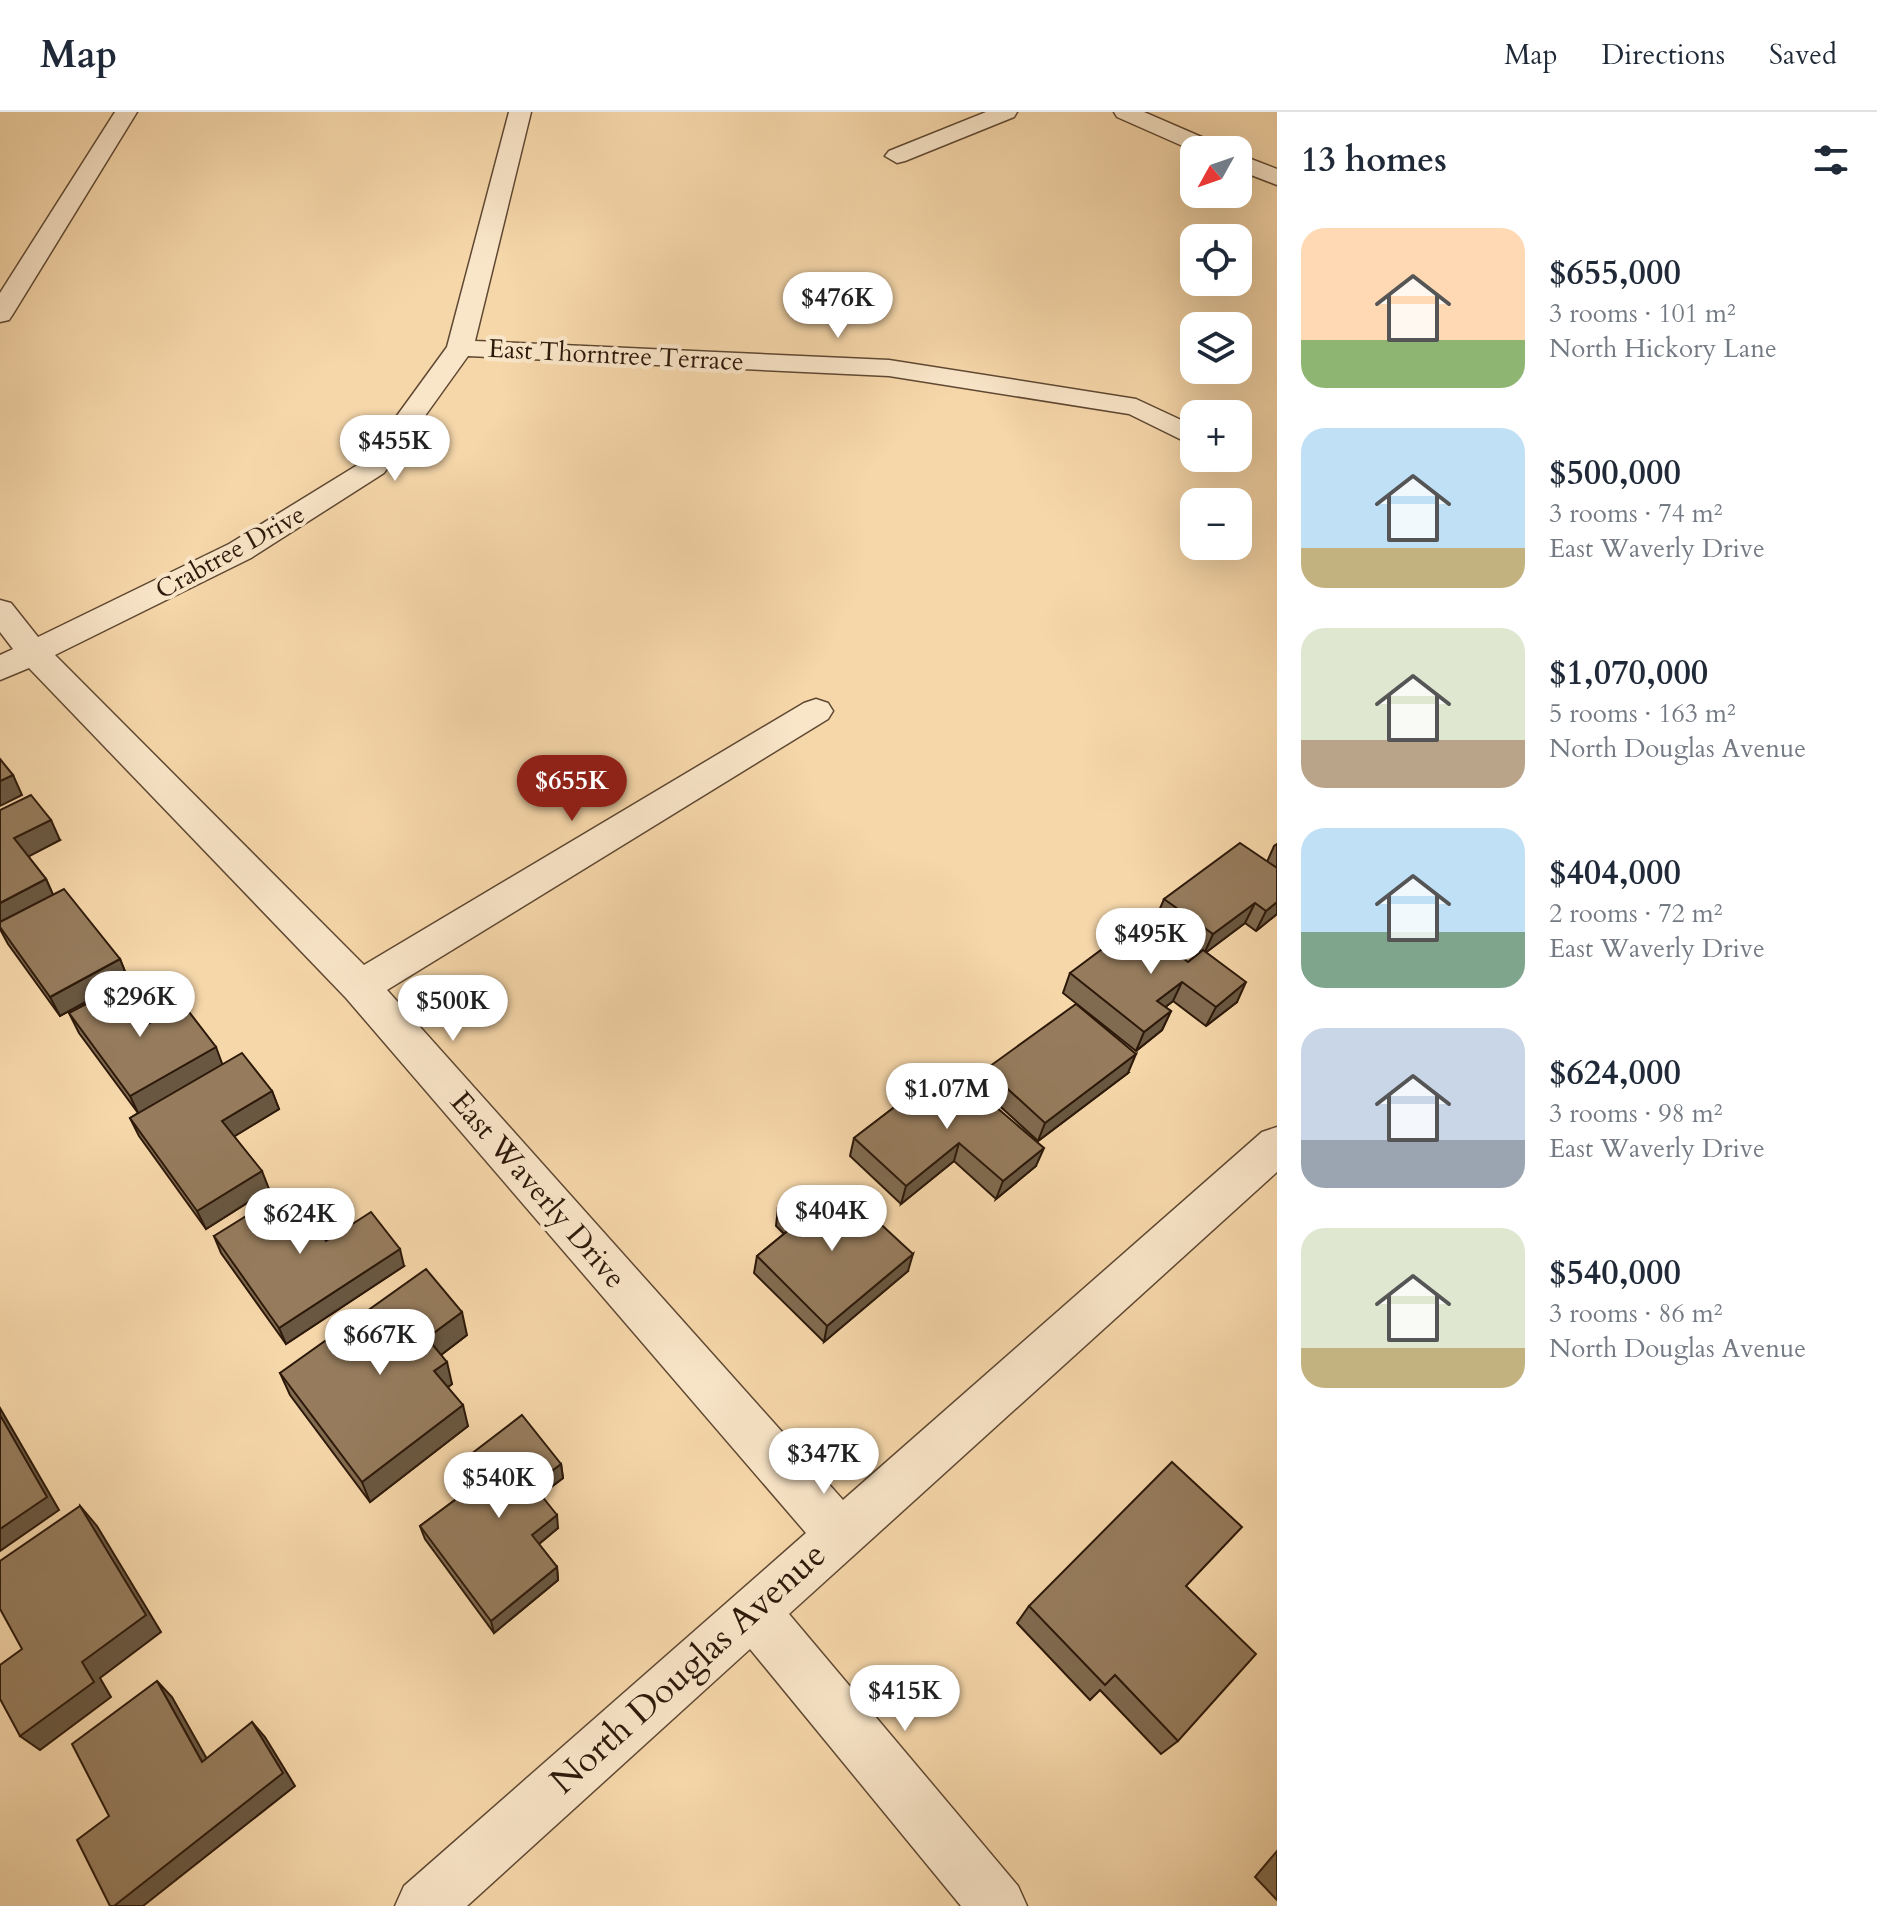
<!DOCTYPE html>
<html lang="en">
<head>
<meta charset="utf-8">
<style>
  :root { --surface:#fff; --page:#f6f6f7; --text:#1f2937; --muted:#747a83; --line:#e0e1e3; --accent:#8f2418 }
  body { margin:0; font-family:Cardo,serif; background:var(--page); color:var(--text); height:100vh; display:flex; flex-direction:column; font-size:30px; white-space:nowrap }
  * { box-sizing:border-box; margin:0 }
  p { font-size:26px; color:var(--muted) }
  .icon { flex:none; width:44px; height:44px; fill:none; stroke:currentColor; stroke-width:2; stroke-linecap:round; stroke-linejoin:round }
  .map { position:relative; flex:1; overflow:hidden }
  .details { display:flex; flex-direction:column; background:var(--surface); width:600px }
  .details>* { flex:none }
  .needle { width:52px; rotate:230deg }
  .buttons { position:absolute; left:1180px; top:24px; display:grid; gap:16px }
  .buttons a { display:grid; place-items:center; width:72px; height:72px; border-radius:16px; background:var(--surface); box-shadow:0 8px 32px #0002; font-size:40px }
  .price { position:absolute; translate:-50% -68px; padding:0 18px; border-radius:28px; background:#fff; color:#222; font-size:26px; line-height:52px; filter:drop-shadow(0 2px 4px #0008) }
  .price::after { content:''; position:absolute; left:50%; top:48px; width:24px; height:18px; margin-left:-12px; background:inherit; clip-path:polygon(0 0,100% 0,50% 100%) }
  .price.selected { background:var(--accent); color:#fff }
  ul { padding:0; list-style:none }
  li { display:flex; align-items:center; gap:24px; height:200px; padding:0 24px }
  li span { display:grid; place-items:center; flex:none; width:224px; height:160px; border-radius:24px; color:#555 }
  li>.icon { margin-inline-start:auto }
  span .icon { width:96px; height:96px; fill:#fffc; stroke-width:1 }
  li b { font-size:34px }
  h2 { display:flex; justify-content:space-between; align-items:center; height:96px; padding:0 24px; font-size:34px }
  header { display:flex; align-items:center; gap:48px; box-sizing:border-box; height:112px; padding:0 40px; background:var(--surface); border-bottom:2px solid var(--line) }
  header strong { font-size:38px }
  nav { display:flex; gap:44px; margin-inline-start:auto; font-size:28px }
  main { display:flex; flex:1; min-height:0 }
  .map>svg:first-child { display:block }
</style>
</head>
<body>
<header>
<strong>Map</strong>
<nav><a>Map</a><a>Directions</a><a>Saved</a></nav>
</header>
<main>
<div class="map">
<svg width="1277" height="1794" viewBox="0 0 1277 1794">
  <rect width="100%" height="100%" fill="#f6d7aa"/>
  <filter id="stains"><feTurbulence type="fractalNoise" baseFrequency=".0025" numOctaves="4"/><feColorMatrix values="0 0 0 0 .2 0 0 0 0 .09 0 0 0 0 .02 0 0 0 .5 -.17"/></filter>
  <radialGradient id="worn" r=".72"><stop offset=".6" stop-color="#630" stop-opacity="0"/><stop offset="1" stop-color="#630" stop-opacity=".3"/></radialGradient>
  <g fill="none" stroke-linecap="round" stroke-linejoin="round">
    <defs>
      <g id="street">
        <path d="M115,0H137L13,202L9,208L0,210V181Z"/>
        <path d="M509,0H531L475,229L889,248L1136,287L1194,314V334L1129,302L889,264L468,244L384,361L251,446L55,543L364,853L804,591L816,587L828,591L833,599L828,607L387,878L843,1388L1262,1020L1277,1015V1060L789,1502L1018,1774L1027,1794H961L750,1537L467,1794H395L404,1774L806,1421L346,886L29,556L0,568V543L13,537L0,520V488L11,491L38,525L229,432L364,349L447,235Z"/>
        <path d="M986,0H1017L1014,5L905,49L897,51L885,44L889,39Z"/>
        <path d="M1114,0H1144L1220,33L1224,38L1194,39L1117,5Z"/>
        <path d="M1238,42L1277,57V73L1238,58Z"/>
      </g>
    </defs>
    <use href="#street" stroke="#5f4832" stroke-width="3"/>
    <use href="#street" fill="#f9e5c8" fill-rule="evenodd"/>
  </g>
  <g fill="#816b50" stroke="#2d190a" stroke-width="2">
    <path d="M0,698L60,728L28,744L46,767L53,783L120,847L128,867L60,904L8,832L0,817Z"/>
    <path d="M1277,732V802L1256,819L1245,811L1206,840L1237,890L1206,914L1173,889L1165,895L1171,899L1162,918L1136,939L1063,881L1070,861L1188,850L1201,840L1156,806L1164,787L1267,750L1274,734Z"/>
    <path d="M69,901L148,912L272,979L279,997L234,1024L269,1077L206,1117L139,1024L130,1006L138,1001L79,921Z"/>
    <path d="M948,954L1036,1054L996,1087L954,1049L901,1092L850,1044L854,1026Z"/>
    <path d="M986,957L1128,961L1038,1029L980,976Z"/>
    <path d="M824,1095L908,1159L824,1230L754,1161L757,1144L784,1122L776,1114L778,1096Z"/>
    <path d="M214,1124L326,1129L404,1154L286,1232L221,1141Z"/>
    <path d="M467,1223L441,1243L452,1272L448,1275L468,1314L370,1390L290,1283L280,1261Z"/>
    <path d="M466,1346L561,1352L563,1366L541,1383L558,1416L539,1432L557,1455L558,1468L494,1521L425,1427L420,1414L478,1371L469,1360Z"/>
    <path d="M1186,1474L1178,1629L1161,1642L1100,1578L1090,1588L1017,1511L1029,1494Z"/>
    <path d="M1277,1739V1788L1255,1765Z"/>
  </g>
  <g fill="#695741" stroke="#2d190a" stroke-width="2">
    <path d="M13,663L22,683L0,694V669Z"/>
    <path d="M51,708L60,728L24,747L14,726Z"/>
    <path d="M46,767L55,787L0,816V791Z"/>
    <path d="M1277,790V802L1256,819L1266,799Z"/>
    <path d="M1255,791L1245,811L1204,842L1213,822Z"/>
    <path d="M120,847L128,867L60,904L50,885Z"/>
    <path d="M1182,870L1173,889L1149,908L1157,889Z"/>
    <path d="M1246,870L1237,890L1206,914L1216,895Z"/>
    <path d="M1171,899L1162,918L1136,939L1144,920Z"/>
    <path d="M216,935L223,954L139,1003L130,984Z"/>
    <path d="M1136,942L1128,961L1038,1029L1045,1011Z"/>
    <path d="M272,979L279,997L230,1027L222,1009Z"/>
    <path d="M959,1031L954,1049L901,1092L906,1074Z"/>
    <path d="M1044,1036L1036,1054L996,1087L1003,1069Z"/>
    <path d="M262,1059L269,1077L206,1117L197,1099Z"/>
    <path d="M400,1137L404,1154L286,1232L279,1216Z"/>
    <path d="M913,1142L908,1159L824,1230L827,1214Z"/>
    <path d="M462,1200L467,1223L433,1249L427,1226Z"/>
    <path d="M447,1250L452,1272L440,1281L434,1259Z"/>
    <path d="M463,1293L468,1314L370,1390L362,1370Z"/>
    <path d="M0,1296L59,1398L0,1439Z"/>
    <path d="M561,1352L563,1366L535,1387L533,1373Z"/>
    <path d="M80,1394L97,1414L161,1520L100,1566L111,1585L40,1638L20,1624L82,1550Z"/>
    <path d="M557,1403L558,1416L534,1436L532,1423Z"/>
    <path d="M557,1455L558,1468L494,1521L491,1509Z"/>
    <path d="M157,1569L172,1585L216,1663L202,1650Z"/>
    <path d="M252,1610L265,1625L295,1674L143,1794H114Z"/>
  </g>
  <g fill="#967c5d" stroke="#2d190a" stroke-width="2">
    <path d="M0,647L13,663L0,669Z"/>
    <path d="M31,683L51,708L14,726L46,767L0,791V698Z"/>
    <path d="M1240,731L1277,756V790L1266,799L1255,791L1213,822L1164,787Z"/>
    <path d="M64,777L120,847L50,885L0,815V810Z"/>
    <path d="M1137,811L1188,850L1203,838L1246,870L1216,895L1182,870L1157,889L1171,899L1144,920L1070,861Z"/>
    <path d="M120,874L148,912L183,892L216,935L130,984L69,901Z"/>
    <path d="M1076,892L1136,942L1045,1011L986,957Z"/>
    <path d="M242,941L272,979L222,1009L262,1059L197,1099L130,1006Z"/>
    <path d="M948,954L1044,1036L1003,1069L959,1031L906,1074L854,1026Z"/>
    <path d="M804,1076L824,1095L845,1079L913,1142L827,1214L757,1144L796,1112L778,1096Z"/>
    <path d="M288,1078L326,1129L371,1100L400,1137L279,1216L214,1124Z"/>
    <path d="M426,1157L462,1200L427,1226L447,1250L434,1259L463,1293L362,1370L280,1261Z"/>
    <path d="M0,1303L47,1385L0,1417Z"/>
    <path d="M522,1303L561,1352L533,1373L557,1403L532,1423L557,1455L491,1509L420,1414L483,1367L466,1346Z"/>
    <path d="M1172,1350L1242,1415L1186,1474L1256,1542L1178,1629L1115,1563L1105,1573L1029,1494Z"/>
    <path d="M80,1394L146,1503L82,1550L94,1570L20,1624L0,1587V1553L22,1537L0,1497V1449Z"/>
    <path d="M157,1569L202,1650L252,1610L283,1661L114,1794H110L77,1728L109,1704L72,1632Z"/>
  </g>
  <g text-anchor="middle" dominant-baseline="central" stroke-width="8" stroke-linejoin="round" paint-order="stroke">
    <g font-size="26" fill="#2d190a" stroke="#f9e5c8">
      <text transform="translate(616 243) rotate(3)">East Thorntree Terrace</text>
      <text transform="translate(230 440) rotate(-29)">Crabtree Drive</text>
    </g>
    <g font-size="30" fill="#2d190a" stroke="#f9e5c8">
      <text transform="translate(538 1078) rotate(49)">East Waverly Drive</text>
    </g>
    <g font-size="36" fill="#2d190a" stroke="#f9e5c8">
      <text transform="translate(688 1556) rotate(-42)">North Douglas Avenue</text>
    </g>
  </g>
  <rect width="100%" height="100%" filter="url(#stains)"/>
  <rect width="100%" height="100%" fill="url(#worn)"/>
</svg>
<div class="buttons">
<a><svg class="needle" viewBox="-14 -14 28 28"><path d="M0-13l5 13h-10z" fill="#e53935"/><path d="M0 13l5-13h-10z" fill="#747a83"/></svg></a>
<a><svg class="icon" aria-label="locate" viewBox="0 0 24 24"><circle cx="12" cy="12" r="6"/><path d="M12 2v4M12 18v4M2 12h4M18 12h4"/></svg></a>
<a><svg class="icon" aria-label="layers" viewBox="0 0 24 24"><path d="M12 4l9 5-9 5-9-5zM3 14l9 5 9-5"/></svg></a>
<a>+</a>
<a>−</a>
</div>
<b class="price" style="left:838px;top:228px">$476K</b>
<b class="price" style="left:395px;top:371px">$455K</b>
<b class="price selected" style="left:572px;top:711px">$655K</b>
<b class="price" style="left:1151px;top:864px">$495K</b>
<b class="price" style="left:140px;top:927px">$296K</b>
<b class="price" style="left:453px;top:931px">$500K</b>
<b class="price" style="left:947px;top:1019px">$1.07M</b>
<b class="price" style="left:832px;top:1141px">$404K</b>
<b class="price" style="left:300px;top:1144px">$624K</b>
<b class="price" style="left:380px;top:1265px">$667K</b>
<b class="price" style="left:824px;top:1384px">$347K</b>
<b class="price" style="left:499px;top:1408px">$540K</b>
<b class="price" style="left:905px;top:1621px">$415K</b>
</div>
<section class="details">
<h2>13 homes<svg class="icon" aria-label="filters" viewBox="0 0 24 24"><path d="M4 7h16M4 17h16"/><circle cx="9" cy="7" r="2"/><circle cx="15" cy="17" r="2"/></svg></h2>
<ul>
<li><span style="background:linear-gradient(#ffd9b3 70%,#8fb573 0)"><svg class="icon" aria-label="home" viewBox="0 0 24 24"><path d="M3 11l9-7 9 7M6 9v11h12V9"/></svg></span><div><b>$655,000</b><p>3 rooms · 101 m²</p><p>North Hickory Lane</p></div></li>
<li><span style="background:linear-gradient(#bfe0f5 75%,#c2b280 0)"><svg class="icon" aria-label="home" viewBox="0 0 24 24"><path d="M3 11l9-7 9 7M6 9v11h12V9"/></svg></span><div><b>$500,000</b><p>3 rooms · 74 m²</p><p>East Waverly Drive</p></div></li>
<li><span style="background:linear-gradient(#dfe7d0 70%,#b9a48a 0)"><svg class="icon" aria-label="home" viewBox="0 0 24 24"><path d="M3 11l9-7 9 7M6 9v11h12V9"/></svg></span><div><b>$1,070,000</b><p>5 rooms · 163 m²</p><p>North Douglas Avenue</p></div></li>
<li><span style="background:linear-gradient(#bfe0f5 65%,#7fa58c 0)"><svg class="icon" aria-label="home" viewBox="0 0 24 24"><path d="M3 11l9-7 9 7M6 9v11h12V9"/></svg></span><div><b>$404,000</b><p>2 rooms · 72 m²</p><p>East Waverly Drive</p></div></li>
<li><span style="background:linear-gradient(#c9d6e8 70%,#9aa5b1 0)"><svg class="icon" aria-label="home" viewBox="0 0 24 24"><path d="M3 11l9-7 9 7M6 9v11h12V9"/></svg></span><div><b>$624,000</b><p>3 rooms · 98 m²</p><p>East Waverly Drive</p></div></li>
<li><span style="background:linear-gradient(#dfe7d0 75%,#c2b280 0)"><svg class="icon" aria-label="home" viewBox="0 0 24 24"><path d="M3 11l9-7 9 7M6 9v11h12V9"/></svg></span><div><b>$540,000</b><p>3 rooms · 86 m²</p><p>North Douglas Avenue</p></div></li>
</ul>
</section>
</main>
</body>
</html>
